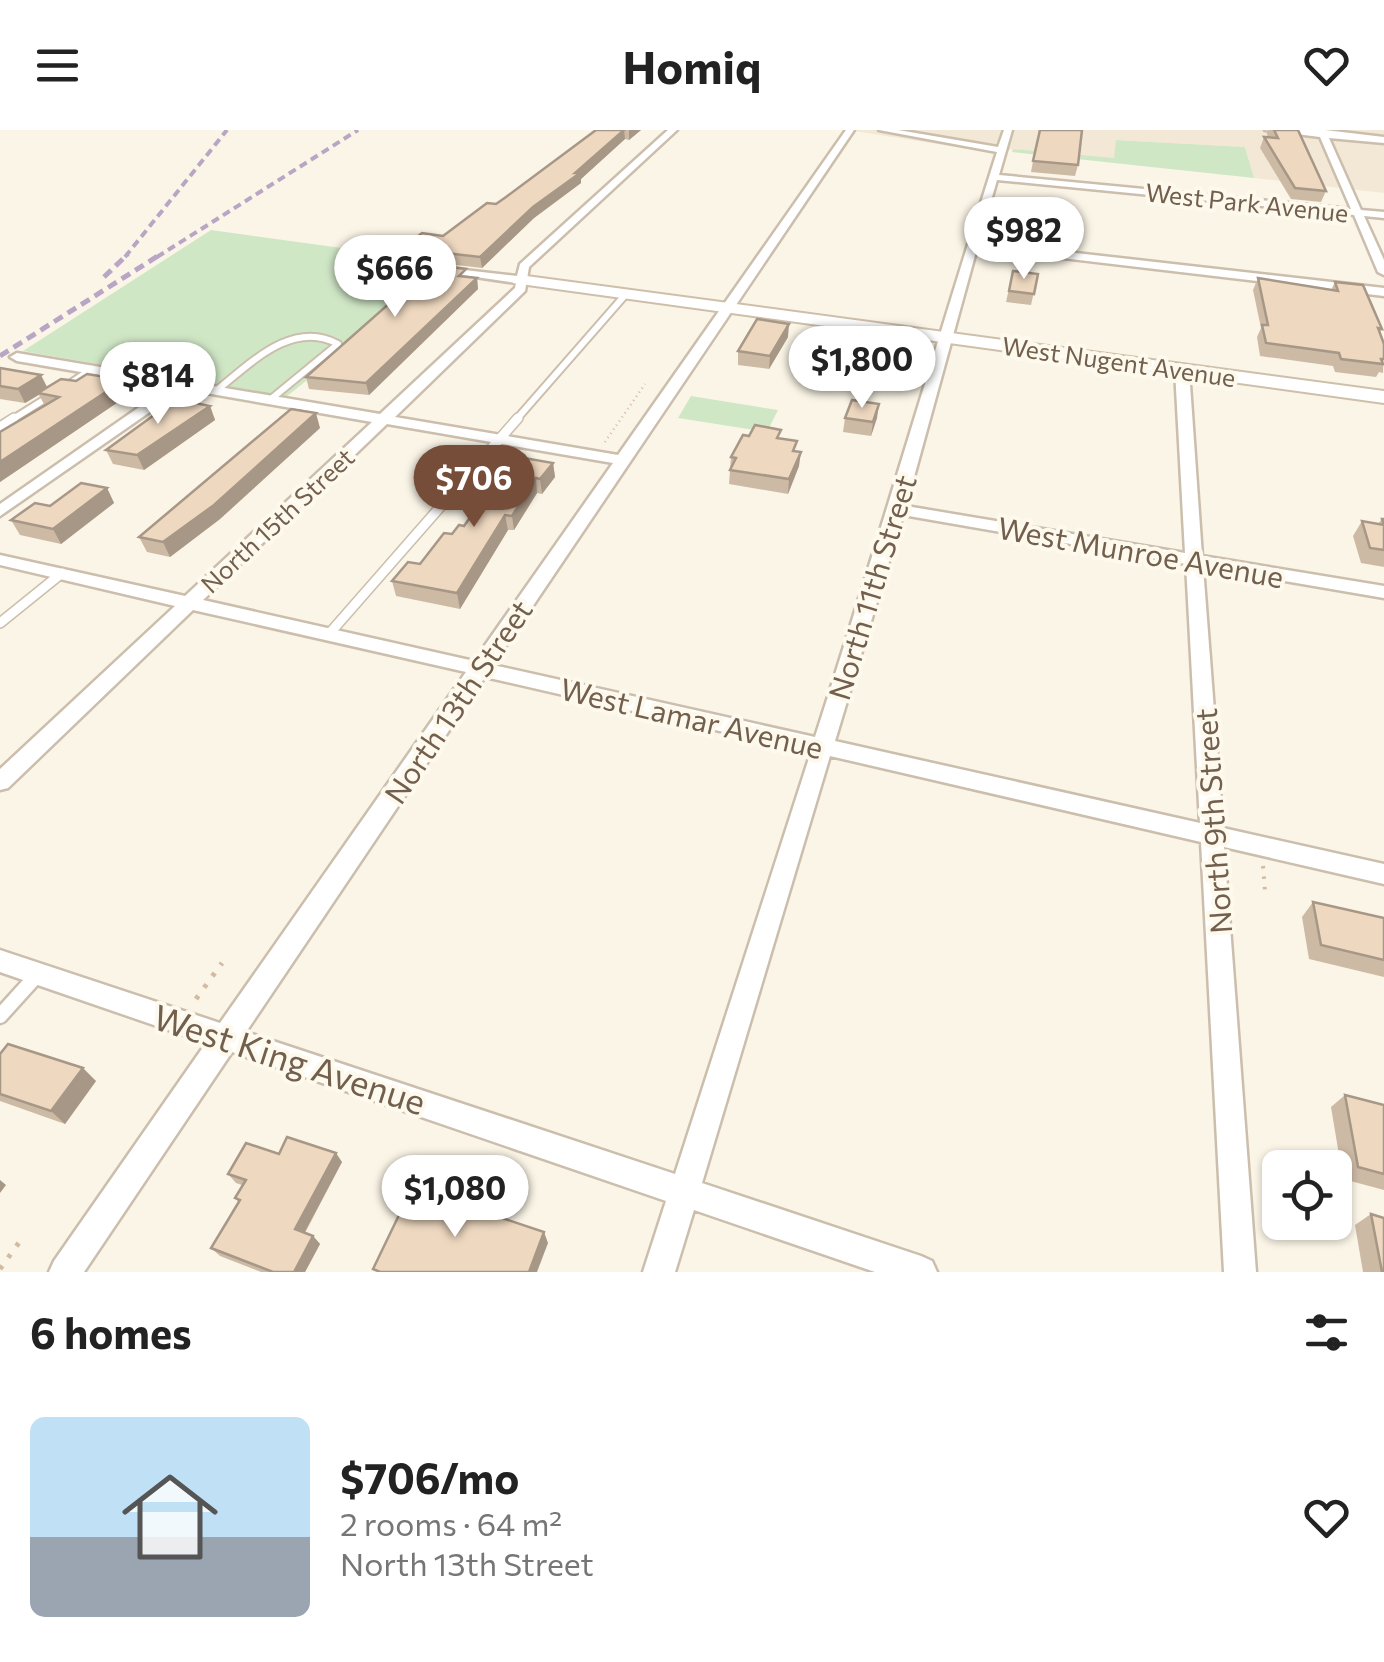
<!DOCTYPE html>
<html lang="en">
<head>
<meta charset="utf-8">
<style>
  :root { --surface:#fff; --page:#f2f2f2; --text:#222; --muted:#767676; --accent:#764d38 }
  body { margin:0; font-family:Commissioner,sans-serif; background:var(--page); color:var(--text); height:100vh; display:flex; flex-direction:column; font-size:38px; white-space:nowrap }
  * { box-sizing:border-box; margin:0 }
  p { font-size:32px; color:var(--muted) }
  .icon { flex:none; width:55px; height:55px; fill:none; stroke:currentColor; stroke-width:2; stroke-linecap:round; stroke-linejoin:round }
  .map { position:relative; height:1142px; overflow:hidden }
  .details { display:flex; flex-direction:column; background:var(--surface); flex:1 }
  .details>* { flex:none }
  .controls { position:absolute; left:1262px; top:1020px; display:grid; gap:20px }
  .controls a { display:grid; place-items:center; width:90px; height:90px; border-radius:15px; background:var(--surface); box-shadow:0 2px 8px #0004; font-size:50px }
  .price { position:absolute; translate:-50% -85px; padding:0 22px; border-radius:35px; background:#fff; color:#222; font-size:32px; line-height:65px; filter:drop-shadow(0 2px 5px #0008) }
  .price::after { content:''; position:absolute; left:50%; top:60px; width:30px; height:22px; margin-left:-15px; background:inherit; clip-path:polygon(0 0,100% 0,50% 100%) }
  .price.active { background:var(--accent); color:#fff }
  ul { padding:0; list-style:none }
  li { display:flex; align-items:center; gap:30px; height:250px; padding:0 30px }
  li span { display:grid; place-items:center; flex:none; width:280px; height:200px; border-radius:15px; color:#555 }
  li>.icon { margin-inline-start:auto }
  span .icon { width:120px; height:120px; fill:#fffc; stroke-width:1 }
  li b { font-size:42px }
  h2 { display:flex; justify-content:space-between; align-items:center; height:120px; padding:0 30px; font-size:42px }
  header { display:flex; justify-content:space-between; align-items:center; height:130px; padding:0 30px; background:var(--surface); font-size:45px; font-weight:700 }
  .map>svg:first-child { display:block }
</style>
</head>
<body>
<header><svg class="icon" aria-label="menu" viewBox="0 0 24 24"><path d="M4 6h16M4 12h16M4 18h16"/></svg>Homiq<svg class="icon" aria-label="heart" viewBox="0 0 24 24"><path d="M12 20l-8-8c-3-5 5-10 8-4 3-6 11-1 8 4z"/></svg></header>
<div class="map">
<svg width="1384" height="1142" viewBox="0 0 1384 1142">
  <rect width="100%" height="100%" fill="#fbf5e7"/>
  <path fill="#f2e8d5" d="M848,0H1384V63L1254,48L1245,17L1116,10L1115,29L1014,19L988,22Z"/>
  <g fill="#d0e7c6">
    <path d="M1116,10L1245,17L1254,48L1012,22L1013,19L1114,28Z"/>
    <path d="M211,100L385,124L371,135L440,144L286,267L23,221Z"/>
    <path d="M691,266L778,280L767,302L678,288Z"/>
  </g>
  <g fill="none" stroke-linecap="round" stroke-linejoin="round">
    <defs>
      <g id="lane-far2">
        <path d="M65,257L92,239"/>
        <path d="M217,260C251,233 293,189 338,214L271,269"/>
        <path d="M10,291L50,266"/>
        <path d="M515,291L626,164"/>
      </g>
      <g id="lane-far1">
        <path d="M0,297L14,288"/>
        <path d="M0,493L62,443"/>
        <path d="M329,504L518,288"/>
      </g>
      <path id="lane" d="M0,886L38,844"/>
      <path id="street" d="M668,0H677L529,137L525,161L395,287L618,325L846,0H854L493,535L815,607C878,413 937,210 997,22L879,0H898L998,17L1004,0H1012L999,45L1351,79L1320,7L1265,0H1325L1384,7V13L1329,8L1361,80L1384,82V88L1364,86L1384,130V145L1378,142L1354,85L997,50L979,112L1384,158V166L977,118L906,376L1185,423L1175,240L1182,236L1189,240L1202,426L1384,456V468L1203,437L1223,698L1384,734V754L1224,717L1256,1142H1224L1201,712L830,626L702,1053L921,1126L932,1131L937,1142H875L694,1080L675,1142H643L666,1071L232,922L84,1142H49L54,1131L206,913L0,842V820L220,893L466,542L193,480L8,658L0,660V639L175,476L0,435V425L185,466L372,292L183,259L0,386V374L168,257L17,231L10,227L17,223L380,284L515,158L516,153L442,142L436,139L438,137L517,146L520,134ZM387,294L613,333L474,531L203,470ZM903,385L1186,434L1200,693L835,611ZM485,547L811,622L675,1044L246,902Z"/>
      <path id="secondary" d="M519,145L1384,261V273L513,153V147Z"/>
    </defs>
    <use href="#lane-far2" stroke="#ccbead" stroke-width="10"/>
    <use href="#lane-far1" stroke="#ccbead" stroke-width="12"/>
    <use href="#lane" stroke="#ccbead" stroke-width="19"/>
    <use href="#street" stroke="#ccbead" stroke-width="5"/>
    <use href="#secondary" stroke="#cebfab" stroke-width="4"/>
    <path stroke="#d3bba3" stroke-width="2.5" stroke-dasharray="1 4" stroke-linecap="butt" d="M605,312L645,254"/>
    <path stroke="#d3bba3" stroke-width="4" stroke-dasharray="2.5 8" stroke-linecap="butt" d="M1263,736L1265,761"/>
    <g stroke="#d3bba3" stroke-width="5" stroke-dasharray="4 10" stroke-linecap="butt">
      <path d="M196,869L222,833"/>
      <path d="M0,1139L23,1107"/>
    </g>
    <use href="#lane-far2" stroke="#fff" stroke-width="6"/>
    <use href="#lane-far1" stroke="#fff" stroke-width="9"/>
    <use href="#lane" stroke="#fff" stroke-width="14"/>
    <use href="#street" fill="#fff" fill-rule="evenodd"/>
    <use href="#secondary" fill="#fff" fill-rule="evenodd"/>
    <g stroke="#b9a5c4" stroke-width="4" stroke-dasharray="8 5" stroke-linecap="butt">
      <path d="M125,127L227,0"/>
      <path d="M157,127L358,0"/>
    </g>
    <g stroke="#b9a5c4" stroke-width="5" stroke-dasharray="10 6" stroke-linecap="butt">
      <path d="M104,147L128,124"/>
      <path d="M0,226L161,124"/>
    </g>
  </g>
  <g fill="#cdbaa5">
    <path d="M596,0H641L629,10L625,9L581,49V53L534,88L482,138L405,129L402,118L443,106L496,74Z"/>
    <path d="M1039,0L1078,35L1075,46L1031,42Z"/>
    <path d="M1268,0H1298L1326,61L1321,72L1291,69L1260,18L1264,7L1268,8L1267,4Z"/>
    <path d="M1013,141L1038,144L1031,175L1006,172Z"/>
    <path d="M368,144L477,148L478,159L369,265L309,259L306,247L406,158L371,155Z"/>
    <path d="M1258,148L1331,160L1335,152L1382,199L1380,203L1384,214L1383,243L1379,242L1376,247L1335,242L1333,236L1260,226L1257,207L1261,198L1253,160Z"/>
    <path d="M788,207L769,239L738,235V221Z"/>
    <path d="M0,238L47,257L130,264L0,352V302L45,276L39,265L25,273L0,269Z"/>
    <path d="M210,276L215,290L144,340L113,334L106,320Z"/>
    <path d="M845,288H877L871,306L843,302Z"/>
    <path d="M320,298L220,389L170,427L147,422L139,407Z"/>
    <path d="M780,308L796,322L799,336L788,364L729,354L731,327Z"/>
    <path d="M553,333L555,347L542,364L537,363L514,400H508L460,479L396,466L392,451L420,434L452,404Z"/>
    <path d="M107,358L114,373L61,414L20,405L11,390Z"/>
    <path d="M1382,389H1384V437L1361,433L1353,406L1362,391L1378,394Z"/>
    <path d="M1313,772L1384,788V847L1309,829L1302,787Z"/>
    <path d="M0,924L96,951L65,994L0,971Z"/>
    <path d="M1345,965L1384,975V1060L1343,1049L1331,977Z"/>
    <path d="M279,1024L342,1032L305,1103L313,1106L320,1114L305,1142H261L220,1126L211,1118L239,1073L235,1068L242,1055L236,1053L228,1044Z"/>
    <path d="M1371,1084L1384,1142H1363L1355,1095Z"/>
  </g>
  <g fill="#a79786">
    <path d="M624,0L625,9L581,49V53L534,88L482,138L480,127L533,77Z"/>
    <path d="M629,0H641L629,10Z"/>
    <path d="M477,148L478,159L369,265L366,253Z"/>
    <path d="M789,194L788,207L769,239L770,226Z"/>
    <path d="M41,245L48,259L25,273L18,259Z"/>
    <path d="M124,250L130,264L0,352V332Z"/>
    <path d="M879,274L877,288L871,306L873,292Z"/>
    <path d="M210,276L215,290L144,340L137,325Z"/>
    <path d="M316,283L320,298L220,389L170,427L163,412Z"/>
    <path d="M801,322L799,336L788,364L789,349Z"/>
    <path d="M553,333L555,347L542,364L540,349Z"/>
    <path d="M536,348L537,363L514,400L512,386Z"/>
    <path d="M107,358L114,373L61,414L53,399Z"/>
    <path d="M505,385L508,400L460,479L457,463Z"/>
    <path d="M83,938L96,951L65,994L51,981Z"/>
    <path d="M336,1023L342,1032L302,1107L295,1099Z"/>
    <path d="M0,1050L6,1055L0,1063Z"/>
    <path d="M544,1102L548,1113L537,1142H529Z"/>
    <path d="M313,1106L320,1114L305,1142H294Z"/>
  </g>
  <g fill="#eed8c0" stroke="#a79786" stroke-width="2.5">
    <path d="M596,0H624L575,43H580L533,77L480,127L402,118L422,103L443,106L487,73L496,74L506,67Z"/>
    <path d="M1040,0H1082L1078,35L1033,31Z"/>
    <path d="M1274,0H1298L1326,61L1295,58L1264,7L1278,8Z"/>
    <path d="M388,129L466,139L459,146L477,148L366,253L306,247L417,149L368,144Z"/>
    <path d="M1013,141L1038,144L1034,164L1009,161Z"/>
    <path d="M1258,148L1338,161L1335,152L1363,155L1382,199L1378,198L1384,214V229H1381L1383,234L1341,229L1339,223L1266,213L1262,195H1268Z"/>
    <path d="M757,189L789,194L770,226L738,221Z"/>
    <path d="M0,238L41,245L18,259L0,256Z"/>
    <path d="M87,244L124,250L0,332V302L59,267L38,263L61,249L76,251Z"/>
    <path d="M176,269L210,276L137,325L106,320Z"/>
    <path d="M852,270L879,274L873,292L845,288Z"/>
    <path d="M291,279L316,283L214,375L163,412L139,407Z"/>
    <path d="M755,295L781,300L777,308L797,311L793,321L801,322L789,349L730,340L736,328L731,327L743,305L749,306Z"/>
    <path d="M513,326L553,333L540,349L536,348L512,386L505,385L457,463L392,451L408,432L420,434L444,403L452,404L459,395L464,396Z"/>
    <path d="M81,353L107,358L53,399L11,390L35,373L50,376Z"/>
    <path d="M1382,389H1384V420L1370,418L1362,391L1384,395Z"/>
    <path d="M1313,772L1384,788V830L1321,815Z"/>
    <path d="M8,914L83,938L51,981L0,964V924Z"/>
    <path d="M1345,965L1384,975V1044L1358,1037Z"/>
    <path d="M287,1007L336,1023L295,1099L313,1106L294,1142H273L211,1118L240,1070L235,1068L246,1050L228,1044L246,1013L279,1024Z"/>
    <path d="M412,1058L544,1102L529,1142H380L373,1139Z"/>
    <path d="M1371,1084L1384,1088V1142H1382Z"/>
  </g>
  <g text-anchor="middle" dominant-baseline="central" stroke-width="8" stroke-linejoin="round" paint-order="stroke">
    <g font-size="25" fill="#725f4d" stroke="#fef9ed">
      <text transform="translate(1247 72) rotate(6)">West Park Avenue</text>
      <text transform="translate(1119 231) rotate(8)">West Nugent Avenue</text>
      <text transform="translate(277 390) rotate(-43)">North 15th Street</text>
    </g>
    <g font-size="30" fill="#725f4d" stroke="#fef9ed">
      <text transform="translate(1141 421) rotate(10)">West Munroe Avenue</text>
      <text transform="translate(871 457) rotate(-73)">North 11th Street</text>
      <text transform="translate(457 571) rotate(-56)">North 13th Street</text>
      <text transform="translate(692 587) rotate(13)">West Lamar Avenue</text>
      <text transform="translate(1212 691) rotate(-94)">North 9th Street</text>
    </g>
    <g font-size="35" fill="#725f4d" stroke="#fef9ed">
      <text transform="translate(290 928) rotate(18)">West King Avenue</text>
    </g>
  </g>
</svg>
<div class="controls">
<a><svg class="icon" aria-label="locate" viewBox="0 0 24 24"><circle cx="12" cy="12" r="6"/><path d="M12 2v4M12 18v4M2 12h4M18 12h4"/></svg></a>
</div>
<b class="price" style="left:1024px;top:152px">$982</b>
<b class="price" style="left:395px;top:190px">$666</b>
<b class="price" style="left:862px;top:281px">$1,800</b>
<b class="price" style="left:158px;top:297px">$814</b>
<b class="price active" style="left:474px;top:400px">$706</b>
<b class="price" style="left:455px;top:1110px">$1,080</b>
</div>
<section class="details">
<h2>6 homes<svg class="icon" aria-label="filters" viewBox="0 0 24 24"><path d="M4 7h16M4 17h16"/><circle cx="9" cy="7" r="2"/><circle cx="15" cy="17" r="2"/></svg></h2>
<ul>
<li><span style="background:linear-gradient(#bfe0f5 60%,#9aa5b1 0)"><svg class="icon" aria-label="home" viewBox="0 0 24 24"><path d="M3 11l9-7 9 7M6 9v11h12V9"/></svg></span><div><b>$706/mo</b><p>2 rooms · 64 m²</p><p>North 13th Street</p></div><svg class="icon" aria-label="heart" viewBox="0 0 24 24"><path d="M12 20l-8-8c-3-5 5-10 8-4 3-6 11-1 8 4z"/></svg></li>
</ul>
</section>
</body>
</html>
